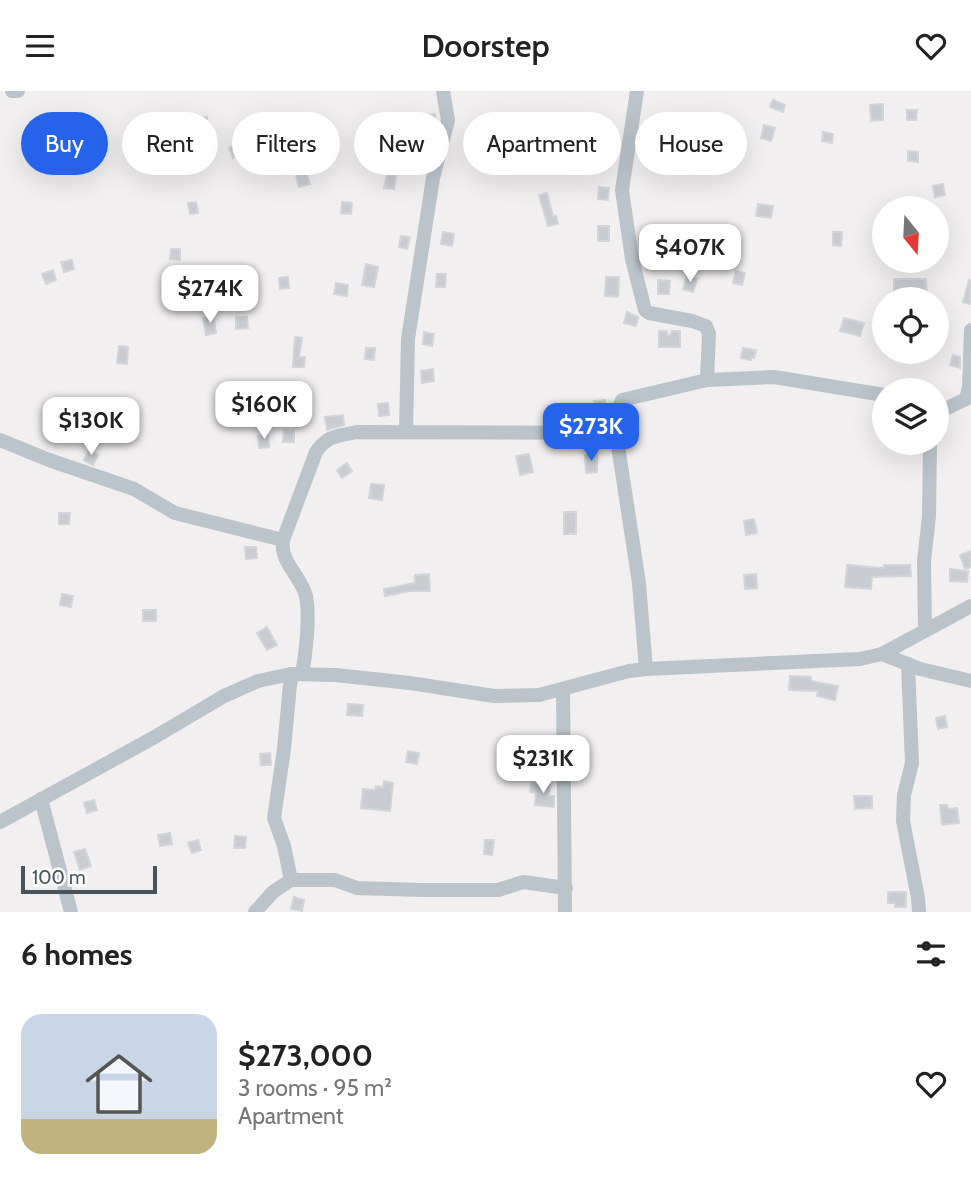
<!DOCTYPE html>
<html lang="en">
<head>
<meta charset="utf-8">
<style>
  :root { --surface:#fff; --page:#f6f6f6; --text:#222; --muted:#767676; --line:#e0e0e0; --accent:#2563eb }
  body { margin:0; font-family:Cabin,sans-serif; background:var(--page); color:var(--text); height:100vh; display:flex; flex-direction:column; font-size:26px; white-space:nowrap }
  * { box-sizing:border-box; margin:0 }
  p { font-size:23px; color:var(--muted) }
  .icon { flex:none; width:38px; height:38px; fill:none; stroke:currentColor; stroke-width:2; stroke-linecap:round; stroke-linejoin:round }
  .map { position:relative; height:821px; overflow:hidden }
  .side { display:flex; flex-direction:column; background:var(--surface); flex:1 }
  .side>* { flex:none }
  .top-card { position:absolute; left:21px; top:21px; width:929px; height:63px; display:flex; gap:14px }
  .needle { width:46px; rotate:162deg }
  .controls { position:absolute; left:872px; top:105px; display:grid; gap:14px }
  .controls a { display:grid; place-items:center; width:77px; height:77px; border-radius:50%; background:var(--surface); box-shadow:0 7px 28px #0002; font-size:35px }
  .scale { position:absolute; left:21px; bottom:18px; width:136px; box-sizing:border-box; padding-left:7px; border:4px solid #47535b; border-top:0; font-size:19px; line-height:24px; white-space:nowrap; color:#47535b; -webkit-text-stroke:5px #fff; paint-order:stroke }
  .price { position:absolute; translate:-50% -60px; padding:0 16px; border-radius:14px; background:#fff; color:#222; font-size:23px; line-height:46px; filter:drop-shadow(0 2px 4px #0008) }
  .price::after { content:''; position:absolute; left:50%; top:42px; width:21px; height:16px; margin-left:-10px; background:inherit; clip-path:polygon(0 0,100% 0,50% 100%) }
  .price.selected { background:var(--accent); color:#fff }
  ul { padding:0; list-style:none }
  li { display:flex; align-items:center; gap:21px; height:175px; padding:0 21px }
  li+li { border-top:2px solid var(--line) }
  li span { display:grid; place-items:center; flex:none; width:196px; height:140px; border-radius:21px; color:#555 }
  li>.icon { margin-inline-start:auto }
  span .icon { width:84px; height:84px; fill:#fffc; stroke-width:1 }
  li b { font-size:30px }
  h2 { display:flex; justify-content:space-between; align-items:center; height:84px; padding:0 21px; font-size:30px }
  .tag { padding:0 24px; border-radius:32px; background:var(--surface); box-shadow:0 7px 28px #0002; font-size:24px; line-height:63px }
  .tag.selected { background:var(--accent); color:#fff }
  header { display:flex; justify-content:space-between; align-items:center; height:91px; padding:0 21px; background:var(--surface); font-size:32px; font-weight:600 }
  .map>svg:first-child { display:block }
</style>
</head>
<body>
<header><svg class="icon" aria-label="menu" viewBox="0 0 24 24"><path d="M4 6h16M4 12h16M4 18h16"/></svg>Doorstep<svg class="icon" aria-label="heart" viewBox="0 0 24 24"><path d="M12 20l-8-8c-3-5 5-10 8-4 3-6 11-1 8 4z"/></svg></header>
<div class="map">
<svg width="971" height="821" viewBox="0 0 971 821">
  <rect width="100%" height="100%" fill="#f1efef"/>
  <g fill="#c9ccd1" stroke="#d3d5da" stroke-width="2">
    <path d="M773,9L785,14L783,21L770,16Z"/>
    <path d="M883,13V29L871,30L870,14Z"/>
    <path d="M907,19H917L916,29H907Z"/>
    <path d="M435,23L436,35L426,36L425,24Z"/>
    <path d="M207,26L208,38H196V27Z"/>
    <path d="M764,34L775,37L771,50L761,47Z"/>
    <path d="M173,37L176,48L166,50L163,40Z"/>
    <path d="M823,41L833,43L832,52L822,50Z"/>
    <path d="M558,43L567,46L564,57L555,54Z"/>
    <path d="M237,53L241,63L233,67L229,57Z"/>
    <path d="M908,60L918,61V71L908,70Z"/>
    <path d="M306,81L310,93L299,96L296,84Z"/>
    <path d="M387,83L396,85L394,98L384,97Z"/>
    <path d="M943,93L945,104L935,106L933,95Z"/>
    <path d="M599,96L609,97L608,109L598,108Z"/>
    <path d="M547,102L553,125H556L558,133L548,135L539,104Z"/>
    <path d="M196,111L198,122L190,123L188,112Z"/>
    <path d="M342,111L352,112L351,123L341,122Z"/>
    <path d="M758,113L773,115L771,127L756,125Z"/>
    <rect x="598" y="135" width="11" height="15"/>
    <path d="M443,141L454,143L452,155L441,153Z"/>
    <path d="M833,141H842L841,155L833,154Z"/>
    <path d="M401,145L410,146L407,158L399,156Z"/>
    <path d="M171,158H180V169L170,168Z"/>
    <path d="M72,169L74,178L64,181L61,171Z"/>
    <path d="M366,173L378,176L374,196L362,194Z"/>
    <path d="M239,176L249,179L246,190L236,188Z"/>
    <path d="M53,179L56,189L46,193L42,183Z"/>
    <path d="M736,180L745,182L742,194L733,192Z"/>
    <path d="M437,183H446L445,196H436Z"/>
    <path d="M687,185L697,188L693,201L683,198Z"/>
    <path d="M288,186L289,197L280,198L279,187Z"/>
    <path d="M606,186H619L618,206L605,205Z"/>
    <path d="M894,188H926L927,204H894Z"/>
    <path d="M658,189L670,190L669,203H658Z"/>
    <path d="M969,189L971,190L970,213L963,211Z"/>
    <path d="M336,192L348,194L347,205L334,203Z"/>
    <path d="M627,221L638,226L636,235L624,232Z"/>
    <path d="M213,225L216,242L206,244L203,227Z"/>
    <path d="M236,226H247L248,237L236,238Z"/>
    <path d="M844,227L864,232L860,245L840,240Z"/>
    <path d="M659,240H667V244L670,245L672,240H680V256H659Z"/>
    <path d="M424,241L434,243L432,255L423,253Z"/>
    <path d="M295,246L302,247L299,266H305L304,276H293Z"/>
    <path d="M119,255L128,256L127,273L117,272Z"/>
    <path d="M366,257H375L374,269L365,268Z"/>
    <path d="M743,257L756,259L754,267L751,266V269L741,267Z"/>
    <path d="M953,264L960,266V277L950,274Z"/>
    <path d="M433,278L434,290L422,292L421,280Z"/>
    <path d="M605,309L607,324L596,326L594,310Z"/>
    <path d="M228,310L232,320L222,324L219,314Z"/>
    <path d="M388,312L389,324L379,325L378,313Z"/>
    <path d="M343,324L344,334L327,339L325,326Z"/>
    <path d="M284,339L294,340V351H283Z"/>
    <path d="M268,344L269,356L259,357L258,345Z"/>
    <path d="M89,359L98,364L93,374L84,369Z"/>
    <path d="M529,363L533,381L520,384L516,365Z"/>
    <path d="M597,363V381L586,382L585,364Z"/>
    <path d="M347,372L352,380L342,387L337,379Z"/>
    <path d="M371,393L384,394L382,409L369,407Z"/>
    <rect x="564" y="421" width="12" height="22"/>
    <path d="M59,422H70L69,433H59Z"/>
    <path d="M754,428L757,442L746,444L744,430Z"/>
    <path d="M245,456H256L257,467L246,468Z"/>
    <path d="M971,460V476L965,478L960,464Z"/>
    <path d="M847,474L884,477V474H910L911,485L872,486L871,498L845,496Z"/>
    <path d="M950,478L968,480L967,491L950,490Z"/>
    <path d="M429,483L430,500H410L385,505L384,498L415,492V484Z"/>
    <path d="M756,483L757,497L745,498L744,484Z"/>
    <path d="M62,503L73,505L71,516L60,514Z"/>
    <rect x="143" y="519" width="13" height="11"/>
    <path d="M267,536L277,554L267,559L257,542Z"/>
    <path d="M790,585L811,586V590L838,595L835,609L817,605L818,600L789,599Z"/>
    <path d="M348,613L363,614L362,625L347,624Z"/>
    <path d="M945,625L947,636L938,638L936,627Z"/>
    <path d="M408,660L419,662L417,673L406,671Z"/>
    <path d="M270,662L271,674H261L260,663Z"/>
    <path d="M384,690L393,692L390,720L361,717L363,698L375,699L376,695L383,696Z"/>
    <path d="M531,692L550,694L549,705H554V716L535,714L536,702L530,701Z"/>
    <path d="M854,705H872V717L855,718Z"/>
    <path d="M94,709L97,719L87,722L84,712Z"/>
    <path d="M940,714H947L948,718L957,717L959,732L942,734Z"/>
    <path d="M170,742L172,753L160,755L158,744Z"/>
    <path d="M235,745L246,746L245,757H234Z"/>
    <path d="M198,749L201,759L192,762L188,752Z"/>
    <path d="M485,749H494L492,764L484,763Z"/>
    <path d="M85,758L91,775L80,779L74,761Z"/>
    <path d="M888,801H906V816H895V812H888Z"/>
    <path d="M294,806L304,809L302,820L291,818Z"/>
  </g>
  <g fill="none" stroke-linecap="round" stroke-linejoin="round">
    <g stroke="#bbc4cb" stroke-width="14">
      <path d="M12,0H18"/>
      <path d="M637,0L622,99L632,168L645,219L649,222L692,230L706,235L709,243L707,289"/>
      <path d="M936,326L943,319L966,308L969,296L971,239"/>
      <path d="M406,341L408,248L433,87L448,29L443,0"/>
      <path d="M616,342L617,321L622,309L707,289L774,286L884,304"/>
      <path d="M0,349L49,369L134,398L175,422L283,449"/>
      <path d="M925,539L924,470L929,425L930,352"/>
      <path d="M882,563L920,578L971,590"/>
      <path d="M908,573L912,672L904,704L903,730L918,807L919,821"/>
      <path d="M291,583L284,658L274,727L284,755L291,789H335L357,797L421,799H498L523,791L566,797"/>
      <path d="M302,583C306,562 310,526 306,505C301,485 279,470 283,449L316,361C327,344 339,345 357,341L616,342L639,492L646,578"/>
      <path d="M563,598L565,821"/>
      <path d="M41,708L71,821"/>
      <path d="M0,731L153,647L224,605L258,590L291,583L335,584L410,592L494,605L539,604L629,580L646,578L860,568L882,563L971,515"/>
      <path d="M255,821L273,801L291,789"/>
    </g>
  </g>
</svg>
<div class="controls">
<a><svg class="needle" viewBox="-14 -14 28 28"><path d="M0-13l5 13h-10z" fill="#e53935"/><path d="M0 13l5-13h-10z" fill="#767676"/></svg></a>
<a><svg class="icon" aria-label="locate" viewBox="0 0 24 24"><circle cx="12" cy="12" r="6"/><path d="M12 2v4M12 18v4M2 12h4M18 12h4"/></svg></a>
<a><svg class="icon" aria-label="layers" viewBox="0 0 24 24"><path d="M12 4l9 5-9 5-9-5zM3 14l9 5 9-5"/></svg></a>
</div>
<div class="scale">100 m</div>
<b class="price" style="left:690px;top:193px">$407K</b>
<b class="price" style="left:210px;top:234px">$274K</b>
<b class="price" style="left:264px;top:350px">$160K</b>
<b class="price" style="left:91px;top:366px">$130K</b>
<b class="price selected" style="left:591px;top:372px">$273K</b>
<b class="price" style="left:543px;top:704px">$231K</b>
<div class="top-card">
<a class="tag selected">Buy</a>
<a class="tag">Rent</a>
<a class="tag">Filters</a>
<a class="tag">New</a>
<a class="tag">Apartment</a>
<a class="tag">House</a>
</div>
</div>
<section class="side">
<h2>6 homes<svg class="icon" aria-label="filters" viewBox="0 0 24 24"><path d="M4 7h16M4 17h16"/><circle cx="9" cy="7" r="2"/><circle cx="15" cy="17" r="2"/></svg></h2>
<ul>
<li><span style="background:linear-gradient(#c9d6e8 75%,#c2b280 0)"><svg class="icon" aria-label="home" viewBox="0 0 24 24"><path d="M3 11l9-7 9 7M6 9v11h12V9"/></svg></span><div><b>$273,000</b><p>3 rooms · 95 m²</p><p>Apartment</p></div><svg class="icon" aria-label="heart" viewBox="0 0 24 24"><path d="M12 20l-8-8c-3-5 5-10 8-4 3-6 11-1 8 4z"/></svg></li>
</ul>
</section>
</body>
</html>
